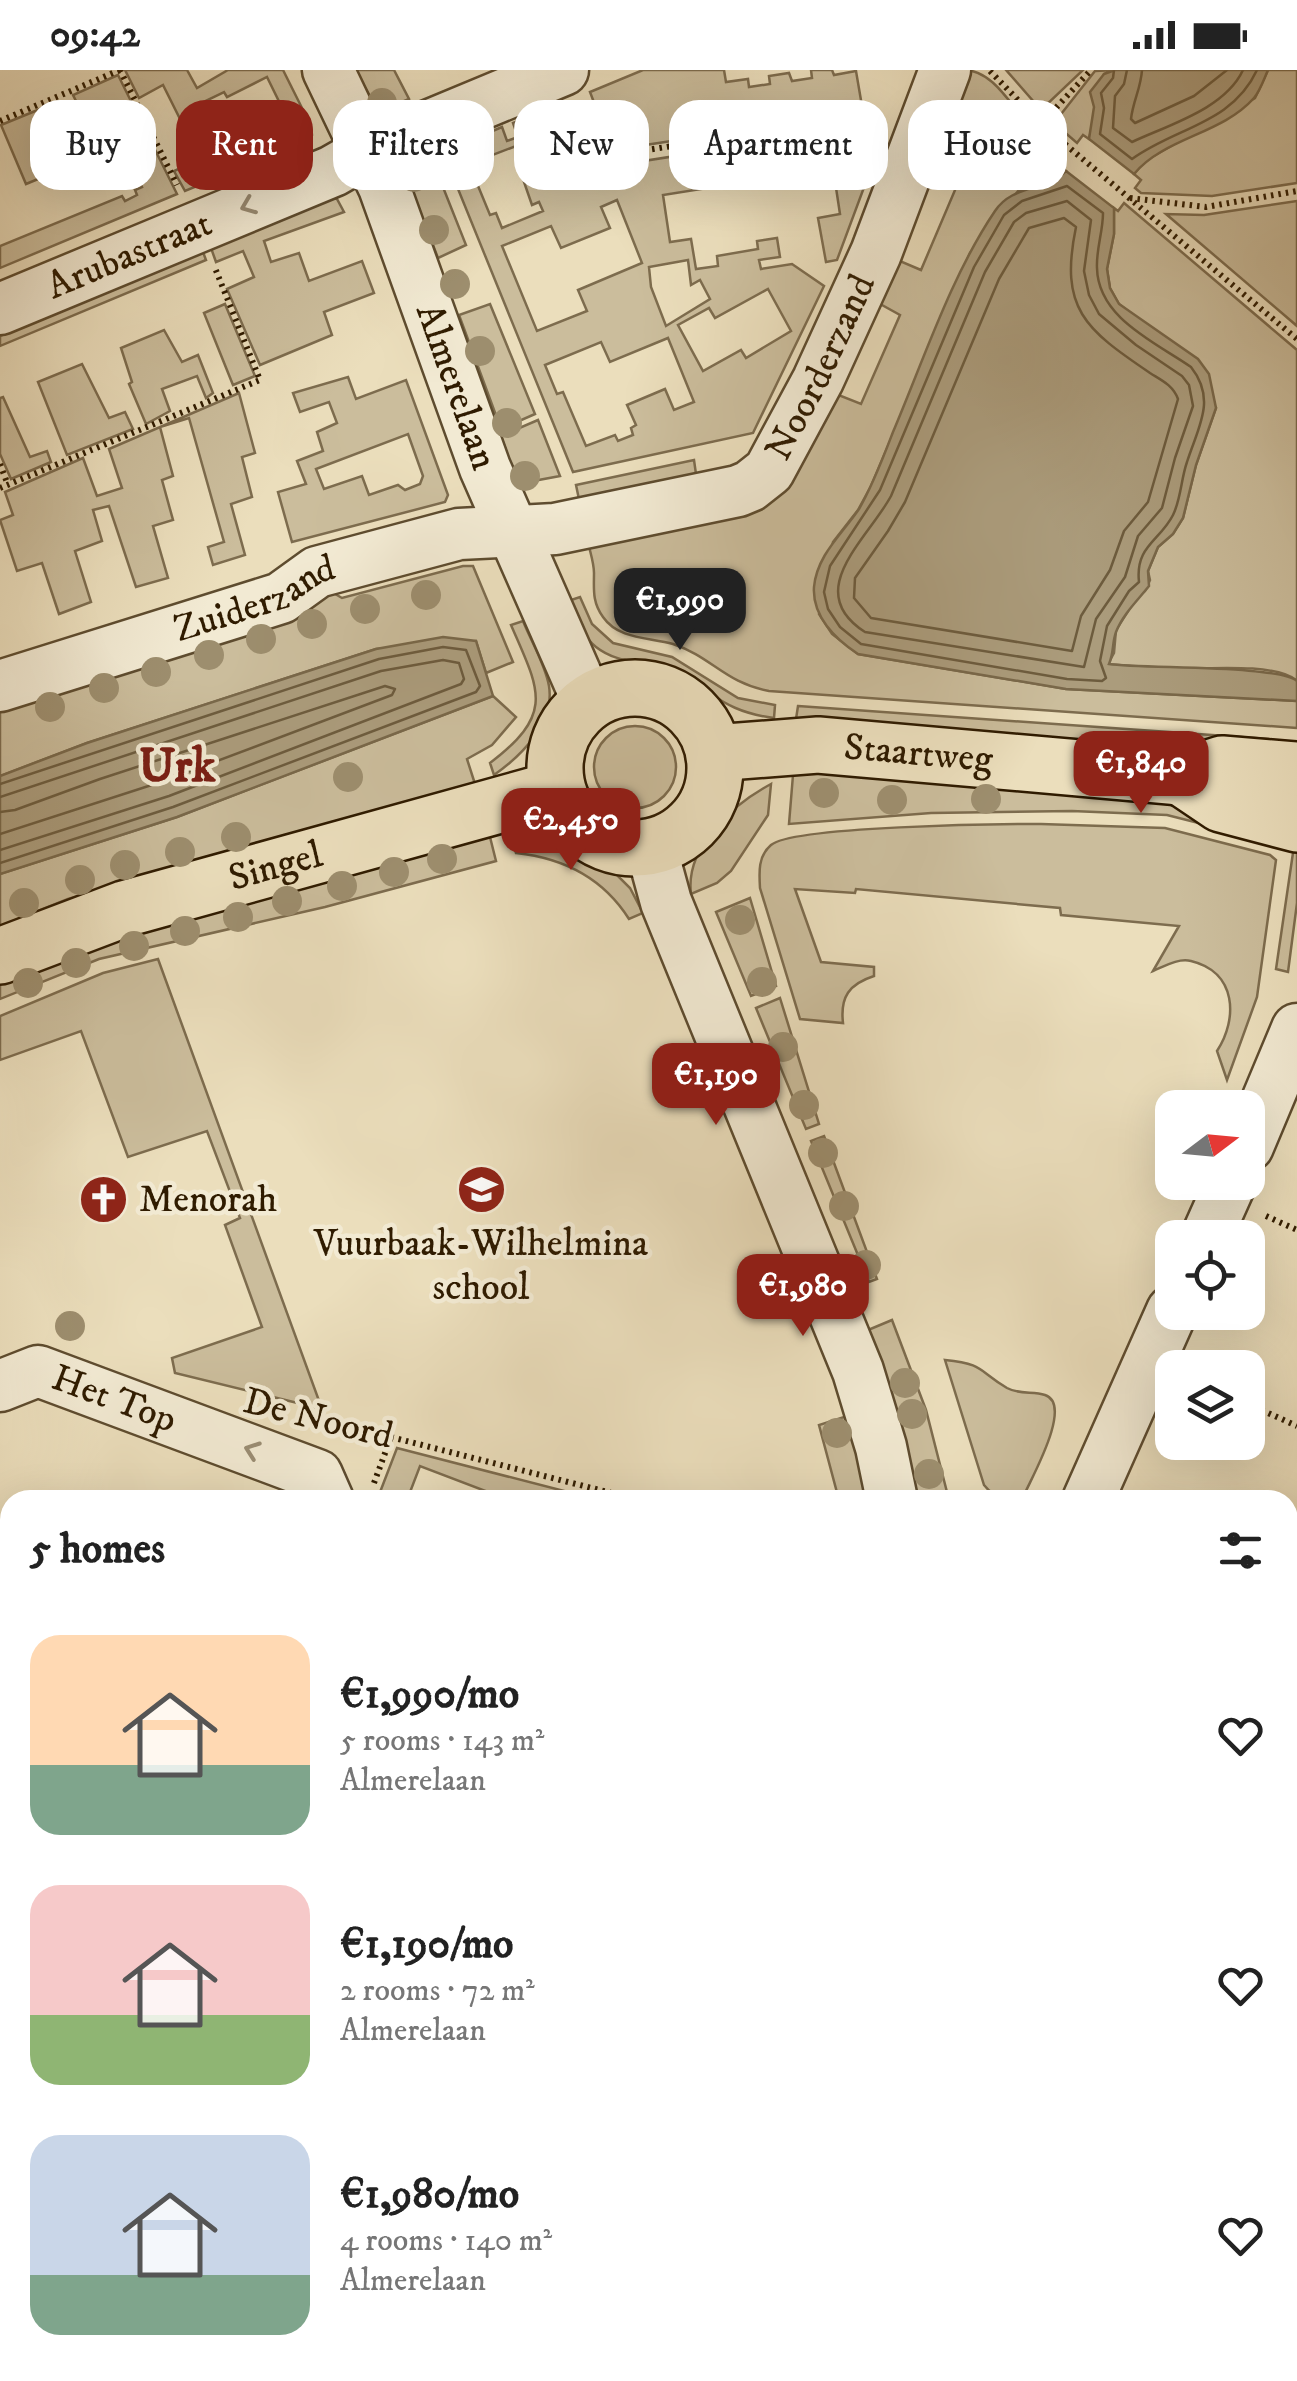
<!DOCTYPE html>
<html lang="en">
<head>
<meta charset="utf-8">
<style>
  :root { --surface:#fff; --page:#f6f6f6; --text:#222; --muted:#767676; --accent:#8f2418 }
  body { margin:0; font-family:"IM FELL DW Pica",serif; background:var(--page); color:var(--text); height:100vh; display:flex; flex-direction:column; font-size:38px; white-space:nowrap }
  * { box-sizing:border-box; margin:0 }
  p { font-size:32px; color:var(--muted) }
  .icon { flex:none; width:55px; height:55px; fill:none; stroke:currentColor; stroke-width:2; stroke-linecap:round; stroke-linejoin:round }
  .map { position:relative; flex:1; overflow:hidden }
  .sheet { position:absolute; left:0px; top:1420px; width:1298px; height:892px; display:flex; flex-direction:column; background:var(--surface); border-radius:30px 30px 0 0; box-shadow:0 10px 40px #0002 }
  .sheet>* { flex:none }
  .banner { position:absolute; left:30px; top:30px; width:1238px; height:90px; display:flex; gap:20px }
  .needle { width:65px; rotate:74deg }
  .buttons { position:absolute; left:1155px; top:1020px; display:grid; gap:20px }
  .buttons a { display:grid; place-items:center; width:110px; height:110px; border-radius:20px; background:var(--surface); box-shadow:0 10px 40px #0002; font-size:50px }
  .price { position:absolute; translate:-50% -85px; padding:0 22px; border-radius:20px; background:var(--accent); color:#fff; font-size:32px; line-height:65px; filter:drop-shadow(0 2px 5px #0008) }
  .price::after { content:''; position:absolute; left:50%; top:60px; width:30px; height:22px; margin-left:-15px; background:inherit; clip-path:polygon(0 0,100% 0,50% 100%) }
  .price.active { background:#222; color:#fff }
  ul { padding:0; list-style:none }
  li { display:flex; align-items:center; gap:30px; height:250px; padding:0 30px }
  li span { display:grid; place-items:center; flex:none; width:280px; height:200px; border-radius:30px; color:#555 }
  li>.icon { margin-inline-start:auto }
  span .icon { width:120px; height:120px; fill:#fffc; stroke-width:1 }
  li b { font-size:42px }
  h2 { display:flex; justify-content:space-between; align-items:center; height:120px; padding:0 30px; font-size:42px }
  .chip { padding:0 35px; border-radius:30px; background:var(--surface); box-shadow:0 10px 40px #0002; font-size:35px; line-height:90px }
  .chip.active { background:var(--accent); color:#fff }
  .status { display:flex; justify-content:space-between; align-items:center; height:70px; padding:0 50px; background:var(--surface); direction:ltr }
  .status svg { height:28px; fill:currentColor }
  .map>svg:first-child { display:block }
</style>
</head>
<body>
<div class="status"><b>09:42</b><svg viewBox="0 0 49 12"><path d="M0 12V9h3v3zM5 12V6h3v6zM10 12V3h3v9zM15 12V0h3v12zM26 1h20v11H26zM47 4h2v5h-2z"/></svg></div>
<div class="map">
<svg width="1297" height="2311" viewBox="0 0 1297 2311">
  <rect width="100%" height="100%" fill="#ebdebc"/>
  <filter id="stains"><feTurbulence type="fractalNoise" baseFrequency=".002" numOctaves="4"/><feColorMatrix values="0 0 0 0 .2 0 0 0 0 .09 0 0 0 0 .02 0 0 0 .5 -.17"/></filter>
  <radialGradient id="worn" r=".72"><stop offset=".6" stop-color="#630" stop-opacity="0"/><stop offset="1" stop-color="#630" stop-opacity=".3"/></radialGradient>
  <g fill="#cbbd9c" stroke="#7d6c4e" stroke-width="2.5" fill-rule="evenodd">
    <path d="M125,0H187L197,18L228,0H283L311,56L312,65L307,71L185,121L174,101L200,89L163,15L139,28ZM267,7L293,60L251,80L234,46L206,59L195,36L224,22L227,27Z"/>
    <path d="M355,0H394L409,29L379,42Z"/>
    <path d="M643,0H724L726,12L748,9L749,17L770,14L769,6L789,3L792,11L812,8L811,0H832L834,5L856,1L863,42L612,80L590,22Z"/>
    <path d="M964,0C993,0 1011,36 1029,55C1040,67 1053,77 1065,87L1059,96L1066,101L1055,111L1018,121L970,183L871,416L858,440L833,472L819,544L832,564L858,584L1066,619L1297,631V658L769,621C725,613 712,587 673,574C649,567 619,570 603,547C592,532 594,519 594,503C594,493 590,482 588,472L723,441L831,322L861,334L900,245L873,230L893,188L921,200L961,106L932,94Z"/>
    <path d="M1006,0H1083L1041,40Z"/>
    <path d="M1115,0L1104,4L1089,69L1083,65L1077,73L1054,53L1095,1Z"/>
    <path d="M1268,0H1297V113L1212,126L1141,123L1135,118L1141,110L1134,104L1145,91L1255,28Z"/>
    <path d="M118,5L177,124L0,198V176L122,126L125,131L137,125L135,120L142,117L124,73L102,82L73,25Z"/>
    <path d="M45,37L63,81L37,92L43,107L26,114L1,55Z"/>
    <path d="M545,40L553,59L585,46L605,97L867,56L851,96L869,104L837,190L826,192L818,148L840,144L833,98L663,125L670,172L691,169L696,199L718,196L717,186L758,179L757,171L777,168L780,187L759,190L761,199L792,194L824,216L753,363L573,402L443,82L502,57L507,71L518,67L513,53ZM542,66L556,99L524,112L532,135L539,132L543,141L502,158L496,143L490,145L469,94ZM617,130L642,193L578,220L587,241L537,261L502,176L551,156L561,178L610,158L601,137ZM688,190L691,215L700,210L710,229L666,256L651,217L649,197ZM768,219L791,261L746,288L741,280L703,301L678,255L709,238L715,248ZM668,268L694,332L674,340L665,319L627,335L636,355L631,358L633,365L618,371L615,365L586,376L563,322L557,324L545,295L601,272L610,292Z"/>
    <path d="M431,87L466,175L438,188L405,103V97Z"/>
    <path d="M331,127L337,129L344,142L264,171L271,192L299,183L309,211L362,191L374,223L324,242L332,265L260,295L227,219L254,207L243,181L216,192L211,178Z"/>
    <path d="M1297,131V256L1166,144L1204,145Z"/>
    <path d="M1124,133L1297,280V611C1276,591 1194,600 1164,599C1145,598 1127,596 1108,594L1114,583L1116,560L1137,527L1145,521L1150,510L1148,501L1158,477L1173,464L1183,448L1196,395L1216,338L1150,258L1119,234L1110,218L1107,199L1114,164V138L1118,141Z"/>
    <path d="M203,182L206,190L0,276V266Z"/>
    <path d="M225,234L255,306L233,315L204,243Z"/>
    <path d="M490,234L535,344L501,359L459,245Z"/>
    <path d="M164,260L182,292L198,285L213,323L206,328L197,306L162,319L170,341L146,354L129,314L132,312L121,278Z"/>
    <path d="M82,294L109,348L125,342L133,359L67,385L38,312Z"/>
    <path d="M348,307L356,329L406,310L448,425L445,432L292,472L278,422L306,414L297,391L323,381L317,362L337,353L329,332L300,342L293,323ZM408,364L423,406L420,414L405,420L398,415L369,425L362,406L324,419L316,399Z"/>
    <path d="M239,323L255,383L242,387L252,427L231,434L245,485L213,495L208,477L224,472L189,348L160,357L173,406L162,410L173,450L153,456L168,508L136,517L109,436L93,440L102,471L75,481L91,532L59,544L42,493L17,501L0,450L13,445L5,422L83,388L97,426L122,418L109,379Z"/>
    <path d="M3,327L30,387L47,381L51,392L11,409L0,384V328Z"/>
    <path d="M538,350L560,406L517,414L501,366Z"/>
    <path d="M694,390L697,411L580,434L576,415Z"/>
    <path d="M463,496H473L513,592L486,603L476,571L376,579L87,673L0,706V634L325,518L342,528Z"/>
    <path d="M580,527L592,554L613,573L672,587L738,628L775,635L774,648C720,641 713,619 669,601C645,590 619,595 596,577C581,565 576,548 568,531Z"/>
    <path d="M523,551C531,571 545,594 549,616C555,653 521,686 494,705L490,693C556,643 539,620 511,555Z"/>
    <path d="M493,626L516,647L492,675L467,689L475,714L68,829L0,856V804L177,747Z"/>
    <path d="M798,636L1268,669L1267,683L796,649Z"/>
    <circle cx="635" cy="697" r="41"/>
    <path d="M812,702L1147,729L1175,736L1250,766L1167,745L1072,741L931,743L789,754L793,705Z"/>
    <path d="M771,714L768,745L731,801L717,813L691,824C685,777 732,735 771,714Z"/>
    <path d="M1041,754L1165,758L1270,785L1276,790L1257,927L1227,1010L1217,981C1238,949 1237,902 1191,891C1178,888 1165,896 1153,901L1179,856L1061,845L1060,838L856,819L855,823L795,819L821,892L874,897V906C849,914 840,927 843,953L800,949L760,818C759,802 758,786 771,775C793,756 1002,754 1041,754Z"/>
    <path d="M526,755L545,758L582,786L613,801L630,818L643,843L629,849C603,808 563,788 516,783L509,758Z"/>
    <path d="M489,763L496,791L325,837L99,889L0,929V911L54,888Z"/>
    <path d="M1294,776L1297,781V833L1288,902L1276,899Z"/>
    <path d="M750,828L776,916L751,926L716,842Z"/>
    <path d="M158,889L322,1339L175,1303L172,1288L262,1257L225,1155L240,1148L207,1061L128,1087L81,961L0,990V946L103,903Z"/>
    <path d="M780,928L819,1054L806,1059L756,938Z"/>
    <path d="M824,1066L877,1209L869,1212L811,1071Z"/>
    <path d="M892,1250L926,1340L949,1430H919L868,1260Z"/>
    <path d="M945,1290C985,1294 978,1301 1007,1318C1020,1325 1033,1321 1045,1325C1073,1334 1033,1405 1025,1423C1011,1433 994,1428 984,1415Z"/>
    <path d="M847,1346L864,1412L865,1430H839L819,1355Z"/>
    <path d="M397,1378L599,1430H509L420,1396L407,1430H377Z"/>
    <path d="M1288,1856L1297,1857V2169L1288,2167Z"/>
    <path d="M0,2188L10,2191V2251L6,2261L10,2263V2302L106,2303L103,2311H32L0,2299Z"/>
    <path d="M1290,2237L1297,2238V2311H1218L1221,2303L1288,2302Z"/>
  </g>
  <g fill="#ab9c7c" stroke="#79684a" stroke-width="2.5">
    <path d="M1115,0H1268C1264,9 1260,21 1254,28C1221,65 1165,67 1134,104L1089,69L1094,37L1090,22L1104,4Z"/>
    <path d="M1066,101L1114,138V164L1107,199L1110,218L1119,234L1198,289L1209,304L1216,338L1196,395L1183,448L1173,464L1158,477L1148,501L1149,516C1138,530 1123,544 1116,562C1112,573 1114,583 1109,594C1143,599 1280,595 1297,611V631L1066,619L858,584C835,569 812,546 814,517C817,485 842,464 859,439C873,415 883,388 893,362C924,289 951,206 995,141C1012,115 1045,121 1066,101Z"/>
    <path d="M443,567L476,571L493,626L177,747L0,804V706L87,673L376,579Z"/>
  </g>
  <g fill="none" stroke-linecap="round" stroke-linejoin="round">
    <g stroke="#6d5c3e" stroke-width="2.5">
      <path d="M1114,0L1113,8L1101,23L1104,38L1100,64L1132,89C1176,57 1232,54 1257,0"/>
      <path d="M1127,0L1124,14L1115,26L1113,58L1132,72C1168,55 1225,39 1243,0"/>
      <path d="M1142,0C1141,18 1133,31 1131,49L1135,53L1194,26L1227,0"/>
      <path d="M1067,116L1103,143C1103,162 1096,179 1097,198C1098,248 1155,272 1191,297C1217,330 1198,357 1187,392C1181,409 1181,429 1173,445C1160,471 1135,476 1139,512L1129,521L1107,556L1100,591L1106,608L1102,611L1067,609L861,574L840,557L828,539L824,522L830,496L880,420L974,197L1004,145L1022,131Z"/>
      <path d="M1067,131L1091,150L1084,201L1089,225L1099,244L1136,275L1182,306L1189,315L1193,336L1175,388L1162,438L1138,466L1125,507L1096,549L1084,597L865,562C801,521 868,469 891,426L985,202L1014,152L1026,143Z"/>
      <path d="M1064,148L1076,157C1059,239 1085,259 1150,303C1161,310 1173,315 1178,329L1148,432L1124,461L1110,500L1081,546L1072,581L871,548L854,528L855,508L888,461L905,432L999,209L1029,158Z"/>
      <path d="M0,714L379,589L443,577L466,580L480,616L476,622L173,737L0,793"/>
      <path d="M0,727L381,601L443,590L459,593L464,609L461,614L169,726L0,780"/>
      <path d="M0,742L15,740L100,709L385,616L395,619L392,625L164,711L0,764"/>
    </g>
    <defs>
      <g id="minor">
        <path id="s1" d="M328,0L384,117L485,398L588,632"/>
        <path id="s2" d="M0,239L333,101L368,81L563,0"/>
        <path id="s3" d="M0,616L281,528L317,502L459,464L555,459L738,421L750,416L769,401L818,310L876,183L945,0"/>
        <path d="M651,777L666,832L858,1301L881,1377L892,1430"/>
        <path d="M1248,1076L1297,959"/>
        <path d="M1206,1168L1231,1112"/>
        <path id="s4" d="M0,1316L38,1301L317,1405L328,1430"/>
        <path d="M1088,1430L1172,1241"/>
        <path d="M0,1740L10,1744"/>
        <path d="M1288,1814L1297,1818"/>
        <path d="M0,1936L10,1939"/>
        <path d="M1288,2200L1297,2203"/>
        <path d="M724,2311L727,2302"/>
        <path d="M1195,2311L1198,2302"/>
      </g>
      <g id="major">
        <circle cx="635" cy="698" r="80"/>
        <path id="s5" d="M714,683L818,675L1181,707L1222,694L1297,700"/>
        <path d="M1181,707L1221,734L1297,754"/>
        <path id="s6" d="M0,886L124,839L557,719"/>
      </g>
    </defs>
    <use href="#minor" stroke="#5e4c2f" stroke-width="55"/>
    <use href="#major" stroke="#2f1b00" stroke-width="60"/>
    <g stroke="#2f1b00" stroke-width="6" stroke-dasharray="2.5 5" stroke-linecap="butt">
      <path d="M120,0L177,115"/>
      <path d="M990,1L1041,54L1297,269"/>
      <path d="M588,37L608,86L879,44"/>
      <path d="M0,51L120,0"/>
      <path d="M1041,54L1091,0"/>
      <path d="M1130,128L1206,137L1297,121"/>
      <path d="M0,394L8,415"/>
      <path d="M0,418L260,310L215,198"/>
      <path d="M1266,1146L1297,1160"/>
      <path d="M1248,1334L1297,1356"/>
      <path d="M304,1345L639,1430"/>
      <path d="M374,1413L391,1367"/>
      <path d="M1288,1484L1297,1463"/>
      <path d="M1288,1589L1297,1593"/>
      <path d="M607,2302L629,2311"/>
      <path d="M0,2305L15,2311"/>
      <path d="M975,2311L978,2302"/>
    </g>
    <use href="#minor" stroke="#f2ead3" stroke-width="50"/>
    <use href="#major" stroke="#ebdebc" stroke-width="55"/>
  </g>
  <g fill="#9d8e6e">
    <circle cx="382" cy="33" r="15"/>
    <circle cx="414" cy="107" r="15"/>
    <circle cx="434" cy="160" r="15"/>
    <circle cx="455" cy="214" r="15"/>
    <circle cx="480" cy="281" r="15"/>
    <circle cx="507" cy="353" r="15"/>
    <circle cx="525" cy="406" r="15"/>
    <circle cx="426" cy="525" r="15"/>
    <circle cx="365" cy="539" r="15"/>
    <circle cx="312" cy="554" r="15"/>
    <circle cx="261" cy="569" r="15"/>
    <circle cx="209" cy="585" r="15"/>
    <circle cx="156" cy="602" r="15"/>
    <circle cx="104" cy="618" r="15"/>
    <circle cx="50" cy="637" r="15"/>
    <circle cx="348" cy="707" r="15"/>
    <circle cx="824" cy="723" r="15"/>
    <circle cx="986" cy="729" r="15"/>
    <circle cx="892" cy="730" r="15"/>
    <circle cx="236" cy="767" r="15"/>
    <circle cx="180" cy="782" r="15"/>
    <circle cx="442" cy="789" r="15"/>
    <circle cx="125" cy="795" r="15"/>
    <circle cx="394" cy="802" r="15"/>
    <circle cx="80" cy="810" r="15"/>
    <circle cx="342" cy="816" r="15"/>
    <circle cx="287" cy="831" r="15"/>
    <circle cx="24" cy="833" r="15"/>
    <circle cx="238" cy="847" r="15"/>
    <circle cx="740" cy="850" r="15"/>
    <circle cx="185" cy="861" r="15"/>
    <circle cx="134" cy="876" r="15"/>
    <circle cx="76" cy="893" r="15"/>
    <circle cx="762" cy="912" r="15"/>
    <circle cx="28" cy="913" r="15"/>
    <circle cx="783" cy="977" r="15"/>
    <circle cx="804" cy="1035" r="15"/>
    <circle cx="823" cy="1083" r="15"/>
    <circle cx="844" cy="1136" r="15"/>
    <circle cx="866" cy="1195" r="15"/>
    <circle cx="70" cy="1256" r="15"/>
    <circle cx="905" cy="1313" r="15"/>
    <circle cx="912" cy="1344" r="15"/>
    <circle cx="837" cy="1363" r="15"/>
    <circle cx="929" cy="1404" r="15"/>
  </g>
  <defs><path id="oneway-chevron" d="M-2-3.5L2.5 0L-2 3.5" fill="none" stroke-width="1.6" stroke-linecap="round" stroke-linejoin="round" transform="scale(2.5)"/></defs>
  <g stroke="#9a8d74">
    <use href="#oneway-chevron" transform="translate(248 136) rotate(158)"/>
    <use href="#oneway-chevron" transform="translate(252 1380) rotate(-160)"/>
  </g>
  <defs>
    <symbol id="school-disc" viewBox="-11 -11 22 22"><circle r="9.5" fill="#8f2418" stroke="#f2ead3"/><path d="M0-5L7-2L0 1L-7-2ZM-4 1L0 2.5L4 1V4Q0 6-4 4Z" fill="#fff"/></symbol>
    <symbol id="church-disc" viewBox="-11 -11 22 22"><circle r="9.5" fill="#8f2418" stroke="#f2ead3"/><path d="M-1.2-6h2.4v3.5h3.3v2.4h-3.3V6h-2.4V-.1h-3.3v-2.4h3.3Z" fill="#fff"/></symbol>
  </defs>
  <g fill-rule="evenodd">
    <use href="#school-disc" x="454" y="1092" width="55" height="55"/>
    <use href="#church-disc" x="76" y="1102" width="55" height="55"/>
  </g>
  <g text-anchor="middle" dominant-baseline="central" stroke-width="9" stroke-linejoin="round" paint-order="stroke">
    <g font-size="38" fill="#2f1b00" stroke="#f2ead3">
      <text stroke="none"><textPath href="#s2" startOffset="140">Arubastraat</textPath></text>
      <text stroke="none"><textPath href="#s3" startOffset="922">Noorderzand</textPath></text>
      <text stroke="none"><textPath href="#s1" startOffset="342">Almerelaan</textPath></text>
      <text stroke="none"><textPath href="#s3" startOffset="270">Zuiderzand</textPath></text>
      <text stroke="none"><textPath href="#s5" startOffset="205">Staartweg</textPath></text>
      <text stroke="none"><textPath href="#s6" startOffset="290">Singel</textPath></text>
      <text stroke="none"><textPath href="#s4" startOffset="122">Het Top</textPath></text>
      <text transform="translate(318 1349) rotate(14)">De Noord</text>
    </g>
    <g font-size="38" fill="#2f1b00" stroke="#f2ead3" text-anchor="start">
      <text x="139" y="1130">Menorah</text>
      <text x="481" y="1174" text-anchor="middle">Vuurbaak-Wilhelmina<tspan x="481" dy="44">school</tspan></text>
    </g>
    <g font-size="48" font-weight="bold" fill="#7a1f14" stroke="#f2ead3">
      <text x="177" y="697">Urk</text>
    </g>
  </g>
  <rect width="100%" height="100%" filter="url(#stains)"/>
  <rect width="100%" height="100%" fill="url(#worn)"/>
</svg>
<div class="buttons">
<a><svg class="needle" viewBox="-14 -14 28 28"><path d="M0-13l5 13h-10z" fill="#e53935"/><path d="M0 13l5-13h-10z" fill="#767676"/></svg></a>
<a><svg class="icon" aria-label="locate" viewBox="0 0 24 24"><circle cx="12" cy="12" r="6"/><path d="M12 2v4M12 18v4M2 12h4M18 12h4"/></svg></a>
<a><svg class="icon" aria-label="layers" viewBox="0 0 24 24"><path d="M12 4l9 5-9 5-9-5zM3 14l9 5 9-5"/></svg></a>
</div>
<b class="price active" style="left:680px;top:583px">€1,990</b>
<b class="price" style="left:1141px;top:746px">€1,840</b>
<b class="price" style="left:571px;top:803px">€2,450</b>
<b class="price" style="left:716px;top:1058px">€1,190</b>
<b class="price" style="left:803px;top:1269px">€1,980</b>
<div class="banner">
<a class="chip">Buy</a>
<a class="chip active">Rent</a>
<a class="chip">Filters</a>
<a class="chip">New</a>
<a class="chip">Apartment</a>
<a class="chip">House</a>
</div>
<section class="sheet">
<h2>5 homes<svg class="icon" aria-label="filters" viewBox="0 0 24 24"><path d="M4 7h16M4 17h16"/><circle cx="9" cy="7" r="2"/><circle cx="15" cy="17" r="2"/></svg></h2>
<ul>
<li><span style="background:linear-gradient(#ffd9b3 65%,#7fa58c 0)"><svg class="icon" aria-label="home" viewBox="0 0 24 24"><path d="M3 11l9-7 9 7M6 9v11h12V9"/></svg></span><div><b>€1,990/mo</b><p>5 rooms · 143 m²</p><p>Almerelaan</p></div><svg class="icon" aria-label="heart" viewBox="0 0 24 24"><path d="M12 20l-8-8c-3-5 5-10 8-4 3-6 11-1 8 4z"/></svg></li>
<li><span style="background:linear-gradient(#f6c9c9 65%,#8fb573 0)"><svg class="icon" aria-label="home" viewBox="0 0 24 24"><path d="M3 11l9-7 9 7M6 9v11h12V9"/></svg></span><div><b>€1,190/mo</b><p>2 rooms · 72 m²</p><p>Almerelaan</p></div><svg class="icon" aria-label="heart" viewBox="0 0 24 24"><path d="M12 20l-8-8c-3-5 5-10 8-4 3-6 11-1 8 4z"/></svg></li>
<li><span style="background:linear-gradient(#c9d6e8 70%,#7fa58c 0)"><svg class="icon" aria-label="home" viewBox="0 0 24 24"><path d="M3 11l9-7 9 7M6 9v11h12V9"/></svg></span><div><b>€1,980/mo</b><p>4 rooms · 140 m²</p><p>Almerelaan</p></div><svg class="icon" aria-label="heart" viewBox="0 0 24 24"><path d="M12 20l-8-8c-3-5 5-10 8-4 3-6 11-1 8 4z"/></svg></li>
</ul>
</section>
</div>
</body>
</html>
